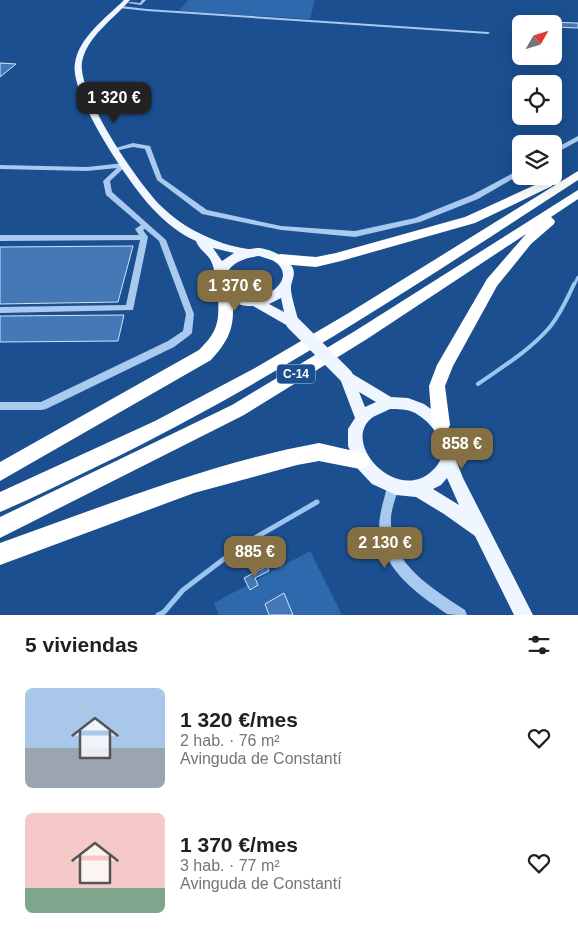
<!DOCTYPE html>
<html lang="es">
<head>
<meta charset="utf-8">
<style>
  :root { --surface:#fff; --page:#f2f2f2; --text:#202124; --muted:#757577; --accent:#847042 }
  body { margin:0; font-family:Helvetica,sans-serif; background:var(--page); color:var(--text); height:100vh; display:flex; flex-direction:column; font-size:19px; white-space:nowrap }
  * { box-sizing:border-box; margin:0 }
  p { font-size:16px; color:var(--muted) }
  .icon { flex:none; width:28px; height:28px; fill:none; stroke:currentColor; stroke-width:2; stroke-linecap:round; stroke-linejoin:round }
  .map { position:relative; height:615px; overflow:hidden }
  .details { display:flex; flex-direction:column; background:var(--surface); flex:1 }
  .details>* { flex:none }
  .needle { width:32px; rotate:51deg }
  .buttons { position:absolute; left:512px; top:15px; display:grid; gap:10px }
  .buttons a { display:grid; place-items:center; width:50px; height:50px; border-radius:8px; background:var(--surface); box-shadow:0 5px 20px #0002; font-size:25px }
  .price { position:absolute; translate:-50% -42px; padding:0 11px; border-radius:10px; background:var(--accent); color:#fff; font-size:16px; line-height:32px; filter:drop-shadow(0 1px 2px #0008) }
  .price::after { content:''; position:absolute; left:50%; top:30px; width:15px; height:11px; margin-left:-8px; background:inherit; clip-path:polygon(0 0,100% 0,50% 100%) }
  .price.on { background:#222; color:#fff }
  ul { padding:0; list-style:none }
  li { display:flex; align-items:center; gap:15px; height:125px; padding:0 25px }
  li span { display:grid; place-items:center; flex:none; width:140px; height:100px; border-radius:8px; color:#555 }
  li>.icon { margin-inline-start:auto }
  span .icon { width:60px; height:60px; fill:#fffc; stroke-width:1 }
  li b { font-size:21px }
  h2 { display:flex; justify-content:space-between; align-items:center; height:60px; padding:0 25px; font-size:21px }
  .map>svg:first-child { display:block }
</style>
</head>
<body>
<div class="map">
<svg width="578" height="615" viewBox="0 0 578 615">
  <rect width="100%" height="100%" fill="#1b4f8f"/>
  <g fill="#2e69ad">
    <path d="M188,0H315L310,19L179,11Z"/>
    <path d="M310,551L342,615H219L214,603Z"/>
  </g>
  <g fill="none" stroke-linecap="round" stroke-linejoin="round">
    <path stroke="#9cc4f0" stroke-width="3" d="M574,285L578,277"/>
    <path stroke="#9cc4f0" stroke-width="4" d="M478,384C502,367 529,351 549,328C560,315 567,299 574,284"/>
    <path stroke="#9cc4f0" stroke-width="5" d="M158,615L164,612L183,590L241,546L317,502"/>
  </g>
  <g fill="#4478b7" stroke="#cfe3fa">
    <path d="M545,22L578,23V28L554,27V24Z"/>
    <path d="M0,63L16,64L0,77Z"/>
    <path d="M133,246L118,302L0,304V247Z"/>
    <path d="M124,315L118,341L0,342V316Z"/>
    <path d="M267,566L269,571L255,578L258,585L250,590L244,578Z"/>
    <path d="M284,593L293,615H269L265,604Z"/>
  </g>
  <g fill="none" stroke-linecap="round" stroke-linejoin="round">
    <g fill="#a9c9ee" fill-rule="evenodd">
      <path d="M142,0H146L141,5L128,3L130,2L140,3Z"/>
      <path d="M121,6L147,9L488,32L490,33L488,34L147,11L119,8Z"/>
      <path d="M578,136V141L554,154V149Z"/>
      <path d="M133,143L150,146L162,178L207,210L281,226L355,231L415,218L472,195L519,170L521,169V174L478,199L420,222L355,237L281,230L202,214L157,180L145,149L133,147L115,151L112,149Z"/>
      <path d="M124,163L127,165L126,166L110,181L112,192L166,240L194,314L192,333L190,335L174,347L46,409L42,410H0V402H41L168,341L183,331L186,314L159,241L145,229L143,230L148,237L133,310L0,313V307L126,305L140,240L0,241V235H139L135,229L141,225L106,195L103,181L117,168L87,171L0,169V165L87,167Z"/>
      <path d="M393,482L397,483L399,487C396,497 392,507 391,517C388,563 432,588 465,610L467,615C461,615 452,615 447,614C442,611 436,606 431,603C409,587 385,566 380,537C377,519 383,504 387,487L389,483Z"/>
    </g>
    <g fill="#f0f6ff" fill-rule="evenodd">
      <path d="M124,0H130C114,19 87,36 82,62C77,94 138,183 161,206C172,217 186,227 201,234C215,241 232,247 248,249C251,249 255,248 259,248C270,249 285,256 291,265C297,273 292,279 291,286C290,294 297,314 299,323L298,326H288L253,306C239,307 218,298 215,282C214,274 215,268 210,259C206,253 198,248 196,241C180,234 165,222 153,209C130,185 69,95 75,63C79,37 106,18 124,0ZM213,248L234,253L222,261ZM259,256C264,258 270,259 274,261C304,281 251,315 228,286C221,265 243,258 259,256ZM281,298L284,312L269,304Z"/>
      <path d="M346,370L391,397L408,398L424,404L442,417L455,441L456,460L463,478L533,615H514L475,536L444,514L416,497L396,495L372,484L358,469L348,446V429L355,418L339,376L341,372ZM359,392L376,402L365,407ZM390,409C398,409 406,409 413,412C432,421 453,449 435,468C399,508 338,442 373,417C378,414 385,412 390,409ZM447,478L459,505L433,489L441,485Z"/>
    </g>
    <g fill="#fff" fill-rule="evenodd">
      <path d="M578,171V180C422,281 268,384 100,465C67,481 34,498 0,512V492L155,421L255,368L347,314Z"/>
      <path d="M548,179L552,180L554,183L552,186L475,223L341,261L316,267L280,264L275,262L273,259L275,256L280,254L316,257L336,253L465,217Z"/>
      <path d="M578,190V199L551,217L555,221L554,224L531,244L497,286L453,366L445,386L450,425L447,431L441,433L435,431L432,425L429,386L437,365L487,279L526,234L367,339L244,415L0,538V517L232,405L355,331Z"/>
      <path d="M225,286L230,287L232,291C235,323 233,336 211,360L0,481V462L199,350C220,330 219,319 218,291L220,287Z"/>
      <path d="M319,443L367,454L369,460L367,466L360,469L319,461L297,465L194,493L0,565V543C105,506 209,463 319,443Z"/>
    </g>
    <path stroke="#f0f6ff" stroke-width="14" d="M293,323L346,376"/>
  </g>
  <g text-anchor="middle" dominant-baseline="central" stroke-width="4" stroke-linejoin="round" paint-order="stroke">
    <rect fill="#1b4f8f" stroke="#bbcadd" stroke-width="1" x="277" y="364.5" width="38" height="19" rx="4"/>
    <g font-size="12" font-weight="bold" fill="#fff">
      <text x="296" y="374">C-14</text>
    </g>
  </g>
</svg>
<div class="buttons">
<a><svg class="needle" viewBox="-14 -14 28 28"><path d="M0-13l5 13h-10z" fill="#e53935"/><path d="M0 13l5-13h-10z" fill="#757577"/></svg></a>
<a><svg class="icon" aria-label="locate" viewBox="0 0 24 24"><circle cx="12" cy="12" r="6"/><path d="M12 2v4M12 18v4M2 12h4M18 12h4"/></svg></a>
<a><svg class="icon" aria-label="layers" viewBox="0 0 24 24"><path d="M12 4l9 5-9 5-9-5zM3 14l9 5 9-5"/></svg></a>
</div>
<b class="price on" style="left:114px;top:124px">1 320 €</b>
<b class="price" style="left:235px;top:312px">1 370 €</b>
<b class="price" style="left:462px;top:470px">858 €</b>
<b class="price" style="left:385px;top:569px">2 130 €</b>
<b class="price" style="left:255px;top:578px">885 €</b>
</div>
<section class="details">
<h2>5 viviendas<svg class="icon" aria-label="filters" viewBox="0 0 24 24"><path d="M4 7h16M4 17h16"/><circle cx="9" cy="7" r="2"/><circle cx="15" cy="17" r="2"/></svg></h2>
<ul>
<li><span style="background:linear-gradient(#a9c7e8 60%,#9aa5b1 0)"><svg class="icon" aria-label="home" viewBox="0 0 24 24"><path d="M3 11l9-7 9 7M6 9v11h12V9"/></svg></span><div><b>1 320 €/mes</b><p>2 hab. · 76 m²</p><p>Avinguda de Constantí</p></div><svg class="icon" aria-label="heart" viewBox="0 0 24 24"><path d="M12 20l-8-8c-3-5 5-10 8-4 3-6 11-1 8 4z"/></svg></li>
<li><span style="background:linear-gradient(#f6c9c9 75%,#7fa58c 0)"><svg class="icon" aria-label="home" viewBox="0 0 24 24"><path d="M3 11l9-7 9 7M6 9v11h12V9"/></svg></span><div><b>1 370 €/mes</b><p>3 hab. · 77 m²</p><p>Avinguda de Constantí</p></div><svg class="icon" aria-label="heart" viewBox="0 0 24 24"><path d="M12 20l-8-8c-3-5 5-10 8-4 3-6 11-1 8 4z"/></svg></li>
</ul>
</section>
</body>
</html>
